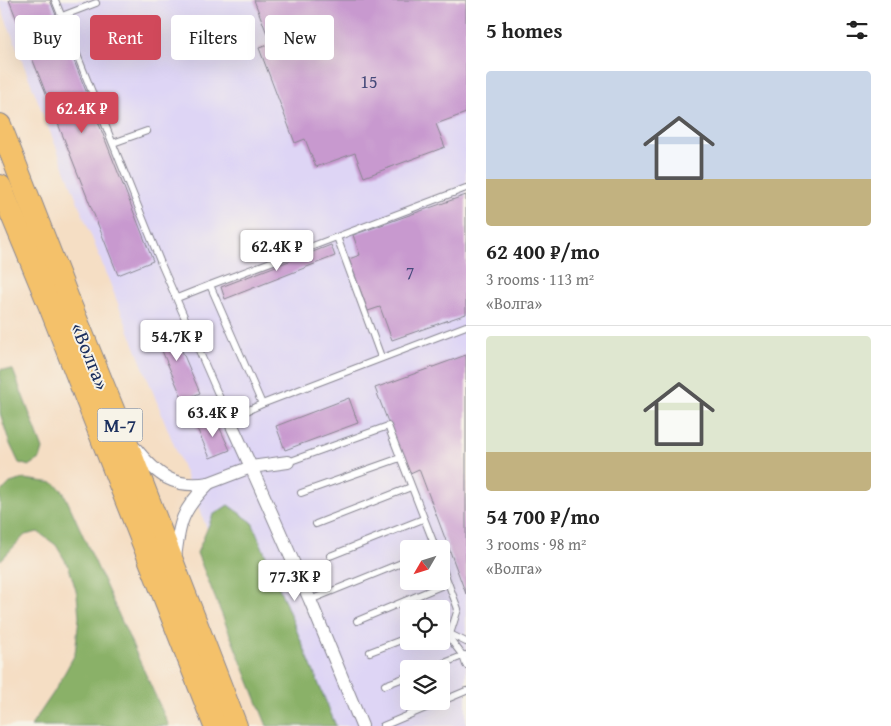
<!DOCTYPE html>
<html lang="en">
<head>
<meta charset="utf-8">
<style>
  :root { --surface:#fff; --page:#f2f2f2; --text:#222; --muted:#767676; --line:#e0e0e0; --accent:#d1495b }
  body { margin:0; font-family:"Gentium Book Plus",serif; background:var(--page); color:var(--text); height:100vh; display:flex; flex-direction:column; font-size:19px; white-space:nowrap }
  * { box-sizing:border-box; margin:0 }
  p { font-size:16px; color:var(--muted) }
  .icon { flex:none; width:28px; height:28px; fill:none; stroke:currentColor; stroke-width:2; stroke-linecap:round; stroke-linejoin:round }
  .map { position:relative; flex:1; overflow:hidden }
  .panel { display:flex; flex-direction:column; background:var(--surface); width:425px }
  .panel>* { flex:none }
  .hud { position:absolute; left:15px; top:15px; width:375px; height:45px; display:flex; gap:10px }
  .needle { width:32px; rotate:231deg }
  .buttons { position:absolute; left:400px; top:540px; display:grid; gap:10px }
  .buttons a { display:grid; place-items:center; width:50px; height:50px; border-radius:5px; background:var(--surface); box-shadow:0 5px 20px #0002; font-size:25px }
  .price { position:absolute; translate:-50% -42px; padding:0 11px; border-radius:5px; background:#fff; color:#222; font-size:16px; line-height:32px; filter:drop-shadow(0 1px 2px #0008) }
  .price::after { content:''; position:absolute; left:50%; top:30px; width:15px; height:11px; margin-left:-8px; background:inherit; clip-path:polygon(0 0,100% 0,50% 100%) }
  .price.current { background:var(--accent); color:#fff }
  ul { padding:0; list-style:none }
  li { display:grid; align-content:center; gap:10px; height:265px; padding:0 20px }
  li+li { border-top:1px solid var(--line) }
  li span { display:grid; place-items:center; height:155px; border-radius:5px; color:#555 }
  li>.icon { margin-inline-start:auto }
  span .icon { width:90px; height:90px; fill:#fffc; stroke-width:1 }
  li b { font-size:21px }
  h2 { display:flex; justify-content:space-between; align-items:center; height:60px; padding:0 20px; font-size:21px }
  .chip { padding:0 18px; border-radius:5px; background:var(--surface); box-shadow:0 5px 20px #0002; font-size:18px; line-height:45px }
  .chip.current { background:var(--accent); color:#fff }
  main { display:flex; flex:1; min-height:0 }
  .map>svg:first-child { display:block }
</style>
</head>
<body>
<main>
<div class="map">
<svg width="466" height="726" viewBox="0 0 466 726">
  <rect width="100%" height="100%" fill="#f7f3e8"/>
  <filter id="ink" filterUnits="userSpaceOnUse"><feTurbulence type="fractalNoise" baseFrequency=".02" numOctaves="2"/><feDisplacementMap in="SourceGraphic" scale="10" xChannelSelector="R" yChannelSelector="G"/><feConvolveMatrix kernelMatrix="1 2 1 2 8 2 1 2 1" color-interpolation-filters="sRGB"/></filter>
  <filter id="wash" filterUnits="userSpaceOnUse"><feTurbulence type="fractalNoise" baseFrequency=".0096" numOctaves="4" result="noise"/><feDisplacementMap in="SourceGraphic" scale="20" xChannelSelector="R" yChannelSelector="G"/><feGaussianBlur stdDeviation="1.12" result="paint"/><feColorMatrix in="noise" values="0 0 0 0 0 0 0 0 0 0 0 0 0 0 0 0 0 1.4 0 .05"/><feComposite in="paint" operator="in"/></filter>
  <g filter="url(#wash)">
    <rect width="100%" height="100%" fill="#f5dec4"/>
    <path fill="#ded5f5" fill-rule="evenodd" d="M0,0H466V726H285L0,5ZM409,549H441V581H409ZM409,609H441V641H409ZM409,669H441V701H409Z"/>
    <g fill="#8ab167" stroke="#527062">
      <path d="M2,369L13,370L43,449L40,459L29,466L19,463L10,444L0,413V370Z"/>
      <path d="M24,479L54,483L63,491L169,726H31L54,692L75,654L79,617L77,594L69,567L56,545L38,532L25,535L0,561V493L10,483Z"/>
      <path d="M228,505L252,522L336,726H267L197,553L213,515Z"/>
    </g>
    <g id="blocks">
      <g fill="#c899cf">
        <path d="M9,0H50L153,261L118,275Z"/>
        <path d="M254,0H466V113L436,124L445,147L364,177L355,153L316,167L305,139L295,143L259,48L271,44Z"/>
        <path d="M466,195V314L392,340L380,307L368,311L349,259L360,255L353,235Z"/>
        <path d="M331,245L335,256L225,299L221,287Z"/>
        <path d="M171,325L200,393L183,400L154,332Z"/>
        <path d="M466,355V594L419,469L408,474L375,388Z"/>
        <path d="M349,398L358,423L285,450L276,426Z"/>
        <path d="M215,418L230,450L210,458L196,426Z"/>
      </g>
    </g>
  </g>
  <g filter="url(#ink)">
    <use href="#blocks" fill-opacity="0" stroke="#888691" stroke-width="1"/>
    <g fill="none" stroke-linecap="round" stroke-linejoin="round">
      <defs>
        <g id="lane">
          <path d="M55,0L162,266L229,419L262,404L210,285L177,298"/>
          <path d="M62,16L96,3"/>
          <path d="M113,143L147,131"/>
          <path d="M337,237L381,357"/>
          <path d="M210,285L466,188"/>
          <path d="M262,404L466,326"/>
          <path d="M288,462L388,426L436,549"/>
          <path d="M301,493L400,458"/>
          <path d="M316,524L411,487"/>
          <path d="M330,556L423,519"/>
          <path d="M441,564L458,609L450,634L466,642"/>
          <path d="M310,600L409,560"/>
          <path d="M357,621L448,583"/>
          <path d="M441,627L463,656L466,665"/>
          <path d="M370,652L409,637"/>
          <path d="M429,669L465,655"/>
          <path d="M385,685L409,676"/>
          <path d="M383,726L466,691"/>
        </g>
        <g id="street">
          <path d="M136,449C157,475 174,489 209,483C182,510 179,522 175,559"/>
          <path d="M288,462L251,467L310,600L362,726"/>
          <path d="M209,483L251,467L229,419"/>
        </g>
        <g id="highway">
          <path d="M0,125L70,304L123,434L236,726"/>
          <path d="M0,186L51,309L215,726"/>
        </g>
      </defs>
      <use href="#lane" stroke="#888691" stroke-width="8"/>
      <use href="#street" stroke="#888691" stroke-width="14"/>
      <use href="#highway" stroke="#888691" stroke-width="24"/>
      <use href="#lane" stroke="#fff" stroke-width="6"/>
      <use href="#street" stroke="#fff" stroke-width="12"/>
      <use href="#highway" stroke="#f4c16a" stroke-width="22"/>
    </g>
  </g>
  <g text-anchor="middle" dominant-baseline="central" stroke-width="4" stroke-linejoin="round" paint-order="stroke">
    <g font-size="18" fill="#464a7a">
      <text x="369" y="81">15</text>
      <text x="410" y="272">7</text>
    </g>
    <rect fill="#f7f3e8" stroke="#5d6a87" stroke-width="1" x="97.5" y="408.5" width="45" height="33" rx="4"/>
    <g font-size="19" font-weight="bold" fill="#1b2f5e">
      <text x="120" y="425">М-7</text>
    </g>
    <g font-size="20" fill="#1b2f5e" stroke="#f7f3e8">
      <text transform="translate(91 356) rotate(68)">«Волга»</text>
    </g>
  </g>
</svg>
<div class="buttons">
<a><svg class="needle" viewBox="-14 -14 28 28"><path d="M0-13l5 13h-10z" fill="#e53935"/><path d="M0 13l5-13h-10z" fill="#767676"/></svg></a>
<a><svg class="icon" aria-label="locate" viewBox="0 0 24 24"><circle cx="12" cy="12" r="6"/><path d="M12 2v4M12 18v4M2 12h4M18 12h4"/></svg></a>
<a><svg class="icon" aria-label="layers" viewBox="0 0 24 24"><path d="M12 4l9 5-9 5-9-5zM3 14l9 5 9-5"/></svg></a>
</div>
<b class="price current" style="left:82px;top:134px">62.4K ₽</b>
<b class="price" style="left:277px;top:272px">62.4K ₽</b>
<b class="price" style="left:177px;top:362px">54.7K ₽</b>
<b class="price" style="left:213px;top:438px">63.4K ₽</b>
<b class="price" style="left:295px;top:602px">77.3K ₽</b>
<div class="hud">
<a class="chip">Buy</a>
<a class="chip current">Rent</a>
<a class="chip">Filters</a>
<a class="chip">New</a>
</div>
</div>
<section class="panel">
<h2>5 homes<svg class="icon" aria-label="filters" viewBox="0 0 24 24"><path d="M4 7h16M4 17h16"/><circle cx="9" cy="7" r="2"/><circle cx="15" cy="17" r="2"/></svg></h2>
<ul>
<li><span style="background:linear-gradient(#c9d6e8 70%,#c2b280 0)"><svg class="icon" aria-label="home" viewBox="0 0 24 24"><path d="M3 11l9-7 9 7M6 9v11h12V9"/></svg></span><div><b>62 400 ₽/mo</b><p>3 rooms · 113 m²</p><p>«Волга»</p></div></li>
<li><span style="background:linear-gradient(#dfe7d0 75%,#c2b280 0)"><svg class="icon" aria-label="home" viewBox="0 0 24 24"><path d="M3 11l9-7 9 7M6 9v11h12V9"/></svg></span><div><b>54 700 ₽/mo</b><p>3 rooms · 98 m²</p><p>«Волга»</p></div></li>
</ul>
</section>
</main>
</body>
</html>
